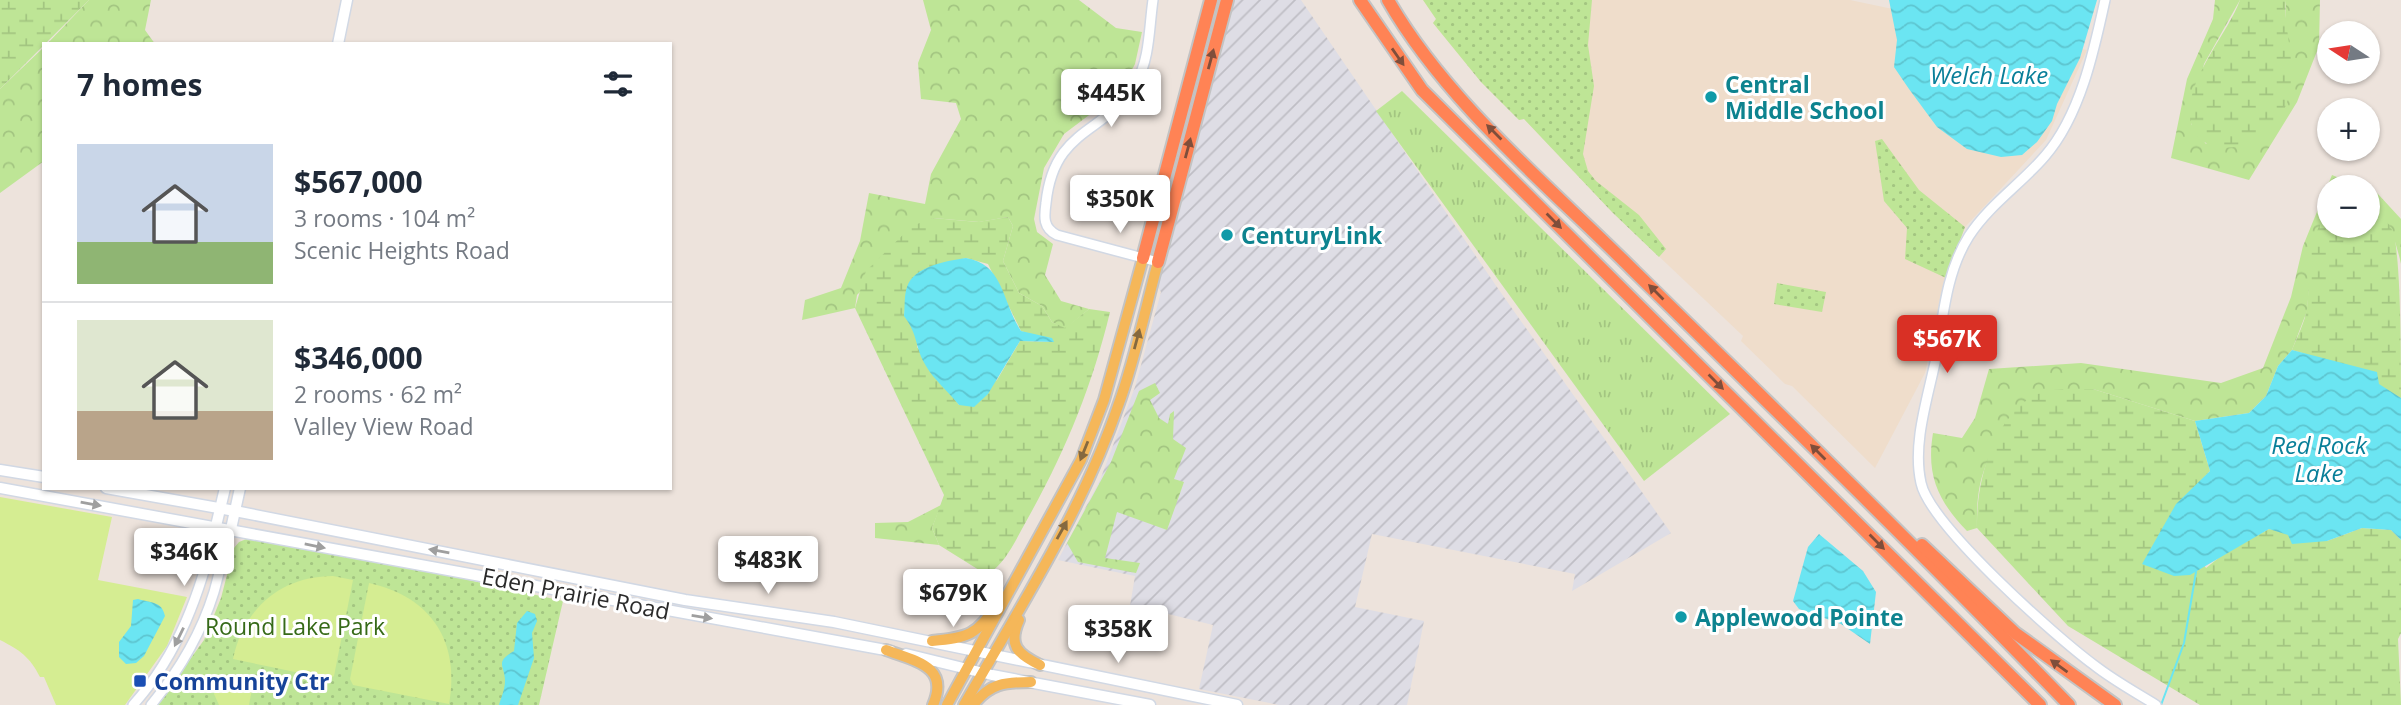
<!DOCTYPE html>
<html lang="en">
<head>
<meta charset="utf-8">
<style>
  :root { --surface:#fff; --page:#f6f6f7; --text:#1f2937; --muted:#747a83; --line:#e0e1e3; --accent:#d93025 }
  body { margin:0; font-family:"Open Sans",sans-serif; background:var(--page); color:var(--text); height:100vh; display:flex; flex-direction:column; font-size:26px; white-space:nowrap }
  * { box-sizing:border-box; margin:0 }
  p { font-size:23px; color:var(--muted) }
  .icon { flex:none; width:38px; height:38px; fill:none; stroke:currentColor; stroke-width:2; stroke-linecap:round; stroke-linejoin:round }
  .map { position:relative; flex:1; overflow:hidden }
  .panel { position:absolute; left:42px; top:42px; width:630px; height:448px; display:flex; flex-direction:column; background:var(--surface); border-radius:0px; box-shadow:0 2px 5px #0004 }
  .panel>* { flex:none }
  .needle { width:46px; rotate:282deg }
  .fabs { position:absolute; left:2317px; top:21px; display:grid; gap:14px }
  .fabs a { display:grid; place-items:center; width:63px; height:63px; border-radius:50%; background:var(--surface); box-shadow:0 2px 5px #0004; font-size:35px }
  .price { position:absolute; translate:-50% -60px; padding:0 16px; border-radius:7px; background:#fff; color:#222; font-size:23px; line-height:46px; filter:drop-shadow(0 2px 4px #0008) }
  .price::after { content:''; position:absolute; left:50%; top:42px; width:21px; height:16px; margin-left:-10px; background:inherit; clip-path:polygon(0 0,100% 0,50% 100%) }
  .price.current { background:var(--accent); color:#fff }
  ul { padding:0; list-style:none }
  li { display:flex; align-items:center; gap:21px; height:175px; padding:0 35px }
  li+li { border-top:2px solid var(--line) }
  li span { display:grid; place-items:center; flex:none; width:196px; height:140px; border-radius:0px; color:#555 }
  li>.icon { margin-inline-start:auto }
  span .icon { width:84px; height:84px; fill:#fffc; stroke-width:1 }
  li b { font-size:30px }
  h2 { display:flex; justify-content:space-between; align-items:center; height:84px; padding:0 35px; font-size:30px }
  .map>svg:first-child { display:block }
</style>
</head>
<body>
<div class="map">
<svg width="2401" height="705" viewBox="0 0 2401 705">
  <defs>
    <pattern id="industrial-furrows" width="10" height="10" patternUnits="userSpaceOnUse" patternTransform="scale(1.75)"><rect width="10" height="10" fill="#dedde5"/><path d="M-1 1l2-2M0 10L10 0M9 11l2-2" fill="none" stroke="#bfbec5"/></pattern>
    <pattern id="grass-tufts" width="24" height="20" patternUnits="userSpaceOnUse" patternTransform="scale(1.75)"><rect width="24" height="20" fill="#bee596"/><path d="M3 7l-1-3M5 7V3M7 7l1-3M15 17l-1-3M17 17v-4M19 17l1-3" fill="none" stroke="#a3c581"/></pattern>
    <pattern id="forest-crowns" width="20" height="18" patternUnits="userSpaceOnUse" patternTransform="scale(1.75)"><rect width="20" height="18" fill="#bee596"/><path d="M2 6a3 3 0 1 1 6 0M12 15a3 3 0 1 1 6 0" fill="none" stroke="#a3c581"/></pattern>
    <pattern id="wetland-marsh" width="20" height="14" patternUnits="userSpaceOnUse" patternTransform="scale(1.75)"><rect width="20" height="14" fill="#bee596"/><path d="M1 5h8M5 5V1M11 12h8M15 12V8" fill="none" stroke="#a3c581"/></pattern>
    <pattern id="park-dots" width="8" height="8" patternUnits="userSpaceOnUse" patternTransform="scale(1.75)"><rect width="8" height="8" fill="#bee596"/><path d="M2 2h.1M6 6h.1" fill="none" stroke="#a3c581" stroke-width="1.8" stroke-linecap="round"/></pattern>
    <pattern id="water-waves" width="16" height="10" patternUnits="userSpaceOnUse" patternTransform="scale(1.75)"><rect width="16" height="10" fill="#6be5f2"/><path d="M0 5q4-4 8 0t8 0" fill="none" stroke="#5dc5d0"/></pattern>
  </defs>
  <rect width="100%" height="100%" fill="#ede3dc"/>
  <path fill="url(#industrial-furrows)" d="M1227,0H1301L1499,290L1671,533L1572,591L1575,574L1372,534L1355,607L1424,621L1407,705H1279L1199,689L1213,625L1144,608L1139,626L1127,624L1135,576L1058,560L1100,480L1135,387L1161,292L1153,279Z"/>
  <path fill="#efddcb" d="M1423,0H1850L2087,50L2046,140L1965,227L1946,278L1925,373L1875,468L1792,386L1785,384L1741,341L1743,336L1612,212L1524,119L1519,120L1481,82L1433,23L1436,19Z"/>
  <path fill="url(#grass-tufts)" d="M1402,91L1730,414L1644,481L1376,111Z"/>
  <g fill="url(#forest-crowns)">
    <path d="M89,0H151L145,30L155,44H47Z"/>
    <path d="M923,0H1079L1116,28L1142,32L1135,64L1121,91L1064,134L1044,168L1034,219L1037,232L1053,244L1045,275L1061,301L1089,309L1065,329L1052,322L1042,306L1019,293L1003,261L1013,226L1008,217L979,222L933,218L857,295L855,308L802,320L805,300L841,288L860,241L869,193L925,204L931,174L961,119L956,103L921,99L918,63L931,30Z"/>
    <path d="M2215,0H2240L2204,64L2191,124L2206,144L2286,38V0H2320L2319,46L2297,102L2249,180L2171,158L2187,79L2213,19Z"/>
    <path d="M44,47V161L0,193V89Z"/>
    <path d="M2332,175L2361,187H2329V213L2325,217L2309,288L2307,311L2292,350L2278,366L2266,396L2249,413L2195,421L2093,389L2008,421C1985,463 1976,479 1977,528L1967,531C1938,501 1926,475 1933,433L1962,438L1975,418L1989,369L2081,363L2221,383L2263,368L2291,297L2303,246Z"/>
    <path d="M2368,190L2378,194L2401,219V264C2396,242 2390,218 2368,208Z"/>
    <path d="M1155,383L1160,393L1150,400L1159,418L1168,424L1170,414L1174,411L1173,439L1186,448L1174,479L1184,482L1167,530L1117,512L1105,558L1140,563L1136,573L1078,562L1067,543L1111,462L1139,391Z"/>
    <path d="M941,505L932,528L939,545L875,538V523L908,522Z"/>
  </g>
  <g fill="url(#wetland-marsh)" fill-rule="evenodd">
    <path d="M0,0H89L0,89Z"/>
    <path d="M2240,0H2286C2283,31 2298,66 2289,96C2285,109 2279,124 2268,133C2248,151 2199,157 2191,123C2182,82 2227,36 2240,0Z"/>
    <path d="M2368,208C2380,213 2389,222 2394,234C2401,268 2401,358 2401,398L2333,362L2292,350C2297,337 2305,322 2307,308C2311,276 2304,239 2329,213V226H2368Z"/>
    <path d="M1008,217L1013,226L1003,261L1019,293L1042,306L1052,322L1065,328L1089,309L1110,312C1092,387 1065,452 1028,518C1016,539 1007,562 987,575L939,545L932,528L944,495L855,308L866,271L912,226L933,218L978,222ZM966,258L988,264L1021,331L1053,342L1020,341L997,380L959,405L917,347V332L904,315L906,303L931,267Z"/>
    <path d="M2062,389H2093L2195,421L2210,471L2171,513L2206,568L2226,552L2269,529L2327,541L2362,528L2391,530L2401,540V633L2398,639L2401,705H2200L2068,626L1977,528C1976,483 1992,419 2035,395C2043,391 2053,390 2062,389Z"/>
  </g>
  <g fill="url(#park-dots)">
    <path d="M1423,0H1592L1588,45L1594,86L1583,154L1588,171L1596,181L1639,215L1666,249L1659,257L1612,212L1524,119L1519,120L1481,82L1433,23L1436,19Z"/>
    <path d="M1882,139L1919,190L1965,227L1946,278L1905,259L1907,228L1884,201L1875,141Z"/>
    <path d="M1777,283L1826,292L1822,312L1774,304Z"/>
    <path d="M249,538L420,569L563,601L539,705H157L204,640L221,598L234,548L239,542Z"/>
  </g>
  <g fill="#d5ed92">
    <path d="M0,497L112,517L98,580L187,597L167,646L125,705H56L44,677H40C30,657 20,650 0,640Z"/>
    <path d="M333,576L353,580L334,676L329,679L233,659C243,609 281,576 333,576Z"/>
    <path d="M369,583C432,597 460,642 449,704L353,685L350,679Z"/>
    <path d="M221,680L252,689L249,705H219L214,694L217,682Z"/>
  </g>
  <g fill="url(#water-waves)">
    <path d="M1889,0H2097L2080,58L2057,104L2052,121L2037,142L2022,155L2001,157L1967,149L1937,127L1909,89L1894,67L1897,40Z"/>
    <path d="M966,258C1004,264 1002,302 1021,331L1052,338L1054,342L1020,341L988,394L974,407L959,405C949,392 934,380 926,366C914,346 919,336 904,316C905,307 904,295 907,287C914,266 947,261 966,258Z"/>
    <path d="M2292,350L2377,372L2379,384L2401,398V540L2391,530L2362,528L2327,541L2292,544L2288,535L2269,529L2190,575L2174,576L2142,564L2176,504L2210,471L2195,421L2249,413L2266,396L2278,366Z"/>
    <path d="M1819,534L1863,571L1876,592L1870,644L1841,624L1799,609L1793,601L1808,547Z"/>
    <path d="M138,599C151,603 162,601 165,616L144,656L136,663L126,664L119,657V642L131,626L133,600Z"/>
    <path d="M527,611L535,614L537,621L532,633L534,658L518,705H499C501,698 505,689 505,681C505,665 494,663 514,651L517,623Z"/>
  </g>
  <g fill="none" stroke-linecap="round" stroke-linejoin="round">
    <path stroke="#6be5f2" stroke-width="2" d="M2161,705L2184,643L2196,572"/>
    <defs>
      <g id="tertiary">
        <path d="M1153,0C1149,27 1150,59 1136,83C1106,135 1054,126 1046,203C1044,217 1043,228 1057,235L1158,262"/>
        <path d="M2105,0C2094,51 2080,116 2045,156C2021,184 1989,205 1969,236C1946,272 1943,318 1936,358C1928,397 1912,444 1921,483C1930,525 2056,637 2094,665C2113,680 2135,692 2156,705"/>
        <path d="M133,705C179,654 201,591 216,526"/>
        <path d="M151,705C179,671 201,634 214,592C220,571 224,549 231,529"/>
      </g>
      <g id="secondary">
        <path d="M338,44L347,0"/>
        <path d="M0,470L44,477"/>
        <path d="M0,488L891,651"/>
        <path d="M106,488L235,511L685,600L834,622L1237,705"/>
        <path d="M216,526L225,488"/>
        <path d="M231,529L240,488"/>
        <path d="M906,654L992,675L1150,705"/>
      </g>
      <g id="primary">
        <path d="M1019,620C1008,645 1017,654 1040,665"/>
        <path d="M932,641C967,638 978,635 997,604"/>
        <path d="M886,650C915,661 950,666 933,705"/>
        <path d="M947,705L1081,460L1104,400L1143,258"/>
        <path d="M964,705C1019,609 1082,511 1118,406C1135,360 1145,310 1158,262"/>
        <path d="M973,705C990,683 1005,682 1031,682"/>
      </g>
      <g id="motorway">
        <path d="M1360,0L1422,90L2040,705"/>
        <path d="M1388,0C1447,103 1550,187 1633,270C1780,414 1926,557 2069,705"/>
        <path d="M1143,258L1211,0"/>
        <path d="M1158,262L1227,0"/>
        <path d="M1922,545L2015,633L2115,705"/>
      </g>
    </defs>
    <use href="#tertiary" stroke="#d1d8e4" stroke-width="12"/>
    <use href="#secondary" stroke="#d1d8e4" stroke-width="13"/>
    <use href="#primary" stroke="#c3c3c3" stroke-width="14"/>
    <use href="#motorway" stroke="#c3c3c3" stroke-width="16"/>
    <use href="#tertiary" stroke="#fff" stroke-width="9"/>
    <use href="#secondary" stroke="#fff" stroke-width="10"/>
    <use href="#primary" stroke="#f5b759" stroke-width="10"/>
    <use href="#motorway" stroke="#ff8355" stroke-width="12"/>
  </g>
  <defs><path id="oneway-solid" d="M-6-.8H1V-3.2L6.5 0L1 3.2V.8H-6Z" transform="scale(1.75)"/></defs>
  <g fill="#7f4e3b">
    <use href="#oneway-solid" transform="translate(1398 57) rotate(55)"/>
    <use href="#oneway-solid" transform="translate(1211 59) rotate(-75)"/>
    <use href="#oneway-solid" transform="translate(1494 132) rotate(-135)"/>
    <use href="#oneway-solid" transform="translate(1188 148) rotate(-75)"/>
    <use href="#oneway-solid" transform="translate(1554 221) rotate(45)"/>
    <use href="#oneway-solid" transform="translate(1656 292) rotate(-135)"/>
    <use href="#oneway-solid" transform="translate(1716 382) rotate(45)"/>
    <use href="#oneway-solid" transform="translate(1818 452) rotate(-135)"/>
    <use href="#oneway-solid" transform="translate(1877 542) rotate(45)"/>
    <use href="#oneway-solid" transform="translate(2059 666) rotate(-144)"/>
  </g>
  <g fill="#85693f">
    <use href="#oneway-solid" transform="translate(1137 339) rotate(-75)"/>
    <use href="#oneway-solid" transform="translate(1084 451) rotate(112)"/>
    <use href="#oneway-solid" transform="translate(1062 530) rotate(-61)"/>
  </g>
  <g fill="#9f9f9f">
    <use href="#oneway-solid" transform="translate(91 504) rotate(10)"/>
    <use href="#oneway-solid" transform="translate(315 546) rotate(11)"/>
    <use href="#oneway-solid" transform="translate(439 551) rotate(-170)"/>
    <use href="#oneway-solid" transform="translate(702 617) rotate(9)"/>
    <use href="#oneway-solid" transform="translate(179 637) rotate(116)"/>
  </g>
  <g fill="#0f9aa8" stroke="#fff" stroke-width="2.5">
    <circle cx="1711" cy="97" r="7"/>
    <circle cx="1227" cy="235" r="7"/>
    <circle cx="1681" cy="617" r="7"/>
  </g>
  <rect fill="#1a4fb4" stroke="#fff" stroke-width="2.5" x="133" y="674" width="14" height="14" rx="3.5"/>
  <g text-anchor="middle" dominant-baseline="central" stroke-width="6" stroke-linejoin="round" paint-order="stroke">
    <g font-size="23" font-weight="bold" fill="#0d838f" stroke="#fff" text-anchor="start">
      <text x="1725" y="84">Central<tspan x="1725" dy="26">Middle School</tspan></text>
      <text x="1241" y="235">CenturyLink</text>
      <text x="1695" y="617">Applewood Pointe</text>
    </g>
    <g font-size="23" fill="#2a2a2a" stroke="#fff">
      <text transform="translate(576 593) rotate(11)">Eden Prairie Road</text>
    </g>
    <g font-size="23" fill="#366a18" stroke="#fff">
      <text x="295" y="626">Round Lake Park</text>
    </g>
    <g font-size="23" font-weight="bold" fill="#164399" stroke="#fff" text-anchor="start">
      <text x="154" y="681">Community Ctr</text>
    </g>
    <g font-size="24" font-style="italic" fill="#097f99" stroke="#fff">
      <text x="1989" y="74">Welch Lake</text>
      <text x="2319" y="444">Red Rock<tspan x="2319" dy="28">Lake</tspan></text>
    </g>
  </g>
</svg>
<div class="fabs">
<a><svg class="needle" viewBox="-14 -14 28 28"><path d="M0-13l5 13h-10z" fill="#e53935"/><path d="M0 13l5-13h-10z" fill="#747a83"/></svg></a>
<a>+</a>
<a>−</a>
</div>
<b class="price" style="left:1111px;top:129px">$445K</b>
<b class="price" style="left:1120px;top:235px">$350K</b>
<b class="price current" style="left:1947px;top:375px">$567K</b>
<b class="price" style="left:184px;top:588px">$346K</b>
<b class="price" style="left:768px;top:596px">$483K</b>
<b class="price" style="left:953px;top:629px">$679K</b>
<b class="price" style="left:1118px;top:665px">$358K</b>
<section class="panel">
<h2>7 homes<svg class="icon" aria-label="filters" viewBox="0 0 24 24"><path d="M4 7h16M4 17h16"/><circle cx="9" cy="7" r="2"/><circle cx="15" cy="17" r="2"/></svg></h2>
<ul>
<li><span style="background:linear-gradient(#c9d6e8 70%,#8fb573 0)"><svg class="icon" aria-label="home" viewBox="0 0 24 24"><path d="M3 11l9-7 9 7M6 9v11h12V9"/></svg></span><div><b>$567,000</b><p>3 rooms · 104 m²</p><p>Scenic Heights Road</p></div></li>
<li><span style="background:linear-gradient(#dfe7d0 65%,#b9a48a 0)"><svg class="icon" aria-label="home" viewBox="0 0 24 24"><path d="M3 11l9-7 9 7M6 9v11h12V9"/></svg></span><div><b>$346,000</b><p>2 rooms · 62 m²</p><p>Valley View Road</p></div></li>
</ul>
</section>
</div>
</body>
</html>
